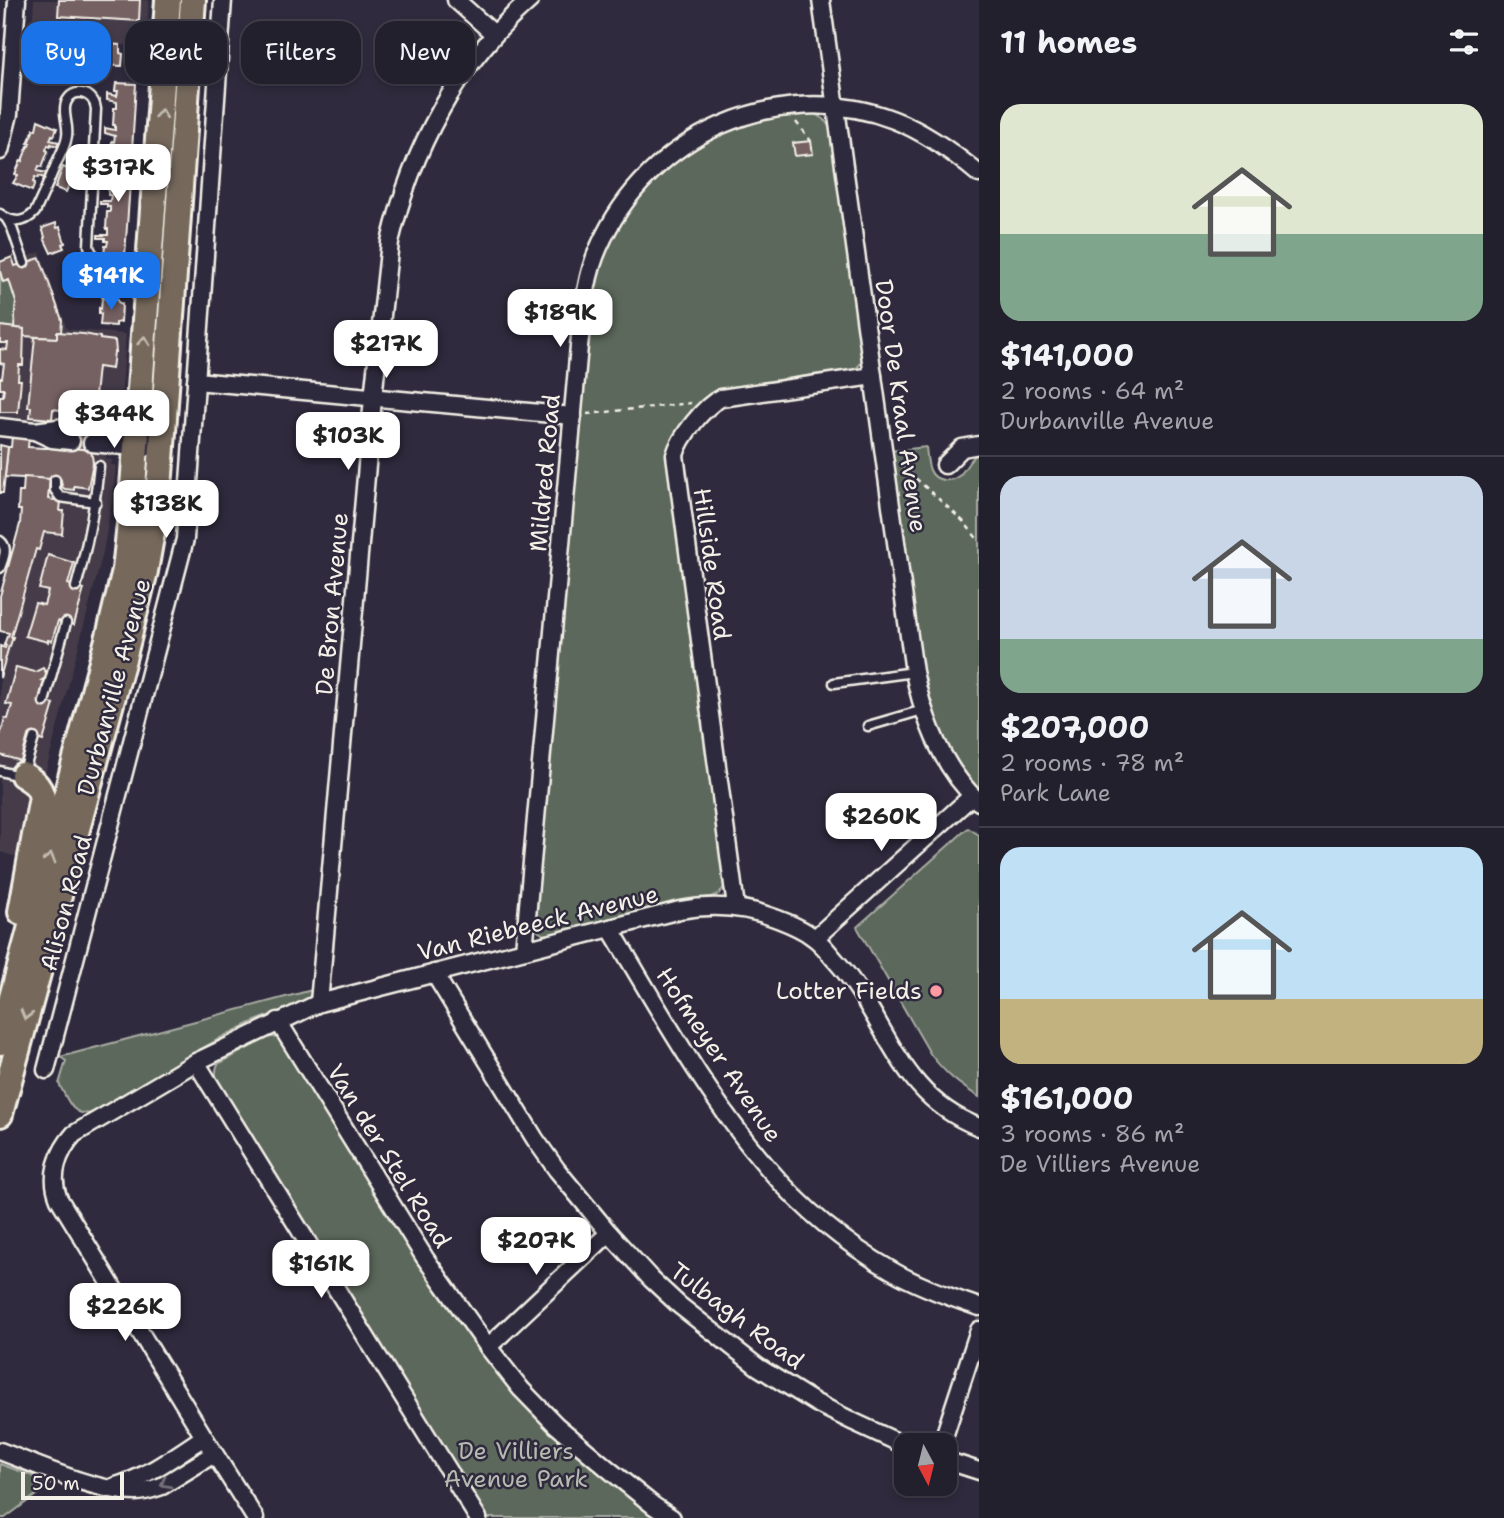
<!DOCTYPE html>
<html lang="en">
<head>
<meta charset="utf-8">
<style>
  :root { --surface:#23202e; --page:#2f2d3a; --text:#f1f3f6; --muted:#a3a3aa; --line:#403e4a; --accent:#1a73e8 }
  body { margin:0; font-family:"Shantell Sans",sans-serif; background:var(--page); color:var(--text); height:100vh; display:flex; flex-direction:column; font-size:26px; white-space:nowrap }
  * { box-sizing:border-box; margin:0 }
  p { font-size:23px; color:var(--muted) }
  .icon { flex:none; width:38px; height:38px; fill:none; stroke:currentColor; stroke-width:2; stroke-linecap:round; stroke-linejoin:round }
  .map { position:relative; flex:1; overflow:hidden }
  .side { display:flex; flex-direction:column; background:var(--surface); width:525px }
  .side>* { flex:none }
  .top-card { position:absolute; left:21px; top:21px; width:665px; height:63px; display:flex; gap:14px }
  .needle { width:46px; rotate:173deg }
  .tools { position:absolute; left:894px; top:1433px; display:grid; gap:14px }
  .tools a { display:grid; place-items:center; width:63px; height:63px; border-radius:14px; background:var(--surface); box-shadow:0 4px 10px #0003,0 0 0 2px var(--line); font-size:35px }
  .scale { position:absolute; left:21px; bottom:18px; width:103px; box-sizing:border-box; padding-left:7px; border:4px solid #f4f1e8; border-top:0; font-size:19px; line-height:24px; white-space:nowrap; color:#f4f1e8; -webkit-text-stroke:5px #2f2a3d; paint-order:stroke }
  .price { position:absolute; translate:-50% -60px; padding:0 16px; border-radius:14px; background:#fff; color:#222; font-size:23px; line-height:46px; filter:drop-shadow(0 2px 4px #0008) }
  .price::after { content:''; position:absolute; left:50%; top:42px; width:21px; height:16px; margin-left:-10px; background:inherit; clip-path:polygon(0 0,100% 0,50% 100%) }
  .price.current { background:var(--accent); color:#fff }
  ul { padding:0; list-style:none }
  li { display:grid; align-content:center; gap:14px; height:371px; padding:0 21px }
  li+li { border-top:2px solid var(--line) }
  li span { display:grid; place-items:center; height:217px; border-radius:21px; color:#555 }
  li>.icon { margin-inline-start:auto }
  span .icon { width:126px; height:126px; fill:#fffc; stroke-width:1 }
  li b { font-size:30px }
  h2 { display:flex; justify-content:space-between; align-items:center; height:84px; padding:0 21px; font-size:30px }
  .chip { padding:0 24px; border-radius:21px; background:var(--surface); box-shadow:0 4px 10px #0003,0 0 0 2px var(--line); font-size:24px; line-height:63px }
  .chip.current { background:var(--accent); color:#fff }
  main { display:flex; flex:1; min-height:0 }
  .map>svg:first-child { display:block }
</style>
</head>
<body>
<main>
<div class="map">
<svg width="979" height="1518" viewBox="0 0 979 1518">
  <rect width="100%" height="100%" fill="#2f2a3d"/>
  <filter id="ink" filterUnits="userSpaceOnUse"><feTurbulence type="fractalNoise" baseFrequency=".0143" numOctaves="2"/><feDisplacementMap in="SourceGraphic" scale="14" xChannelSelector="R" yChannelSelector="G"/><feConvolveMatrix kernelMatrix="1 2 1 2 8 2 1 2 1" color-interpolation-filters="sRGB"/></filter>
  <g filter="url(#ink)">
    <g fill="#443a48">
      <path d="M34,0H149L146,47L31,38Z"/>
      <path d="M40,252L67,329L126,334L121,403H117L116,413H110L109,419L93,420L65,417L50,421L0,417V262L12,257L14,261Z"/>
      <path d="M12,435L28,447L43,448H47L48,446L68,450H71V448L100,452L106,456V459L112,460L111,465H116L113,495L103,553L23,859L0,852V678L9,646H10L13,638L11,637L36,549H40L44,532L62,534L64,511H60V501L48,499L25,477L24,479L5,477L8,447L11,446Z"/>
    </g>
    <g fill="#5c675b" stroke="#a8aca2" stroke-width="2">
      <path d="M813,113L824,119L832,131L864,356C862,364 858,368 851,372L722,389C717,391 712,393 707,397C697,405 674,436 669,449L725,886L719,894L714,896L644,911L549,935C541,935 537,932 534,925L589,316L596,280L601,262L608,245L625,213L667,165L721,132L780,114Z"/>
      <path d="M0,271L3,281L9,280L16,302L14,328L0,326Z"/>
      <path d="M926,447C927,454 927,463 930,470C935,482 951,483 960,475C967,467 969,459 979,453V793L964,775L943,740L924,689L891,451Z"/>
      <path d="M968,828L979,835V1097C958,1084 946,1074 931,1055L857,927Z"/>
      <path d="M312,990L309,998L304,1002L253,1022L224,1036L91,1113C72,1117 67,1098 59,1084L66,1061L60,1057Z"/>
      <path d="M269,1037H274L282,1040L414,1254L457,1319L504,1378L661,1518H487L443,1450L225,1095C220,1085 212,1075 218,1064Z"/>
      <path d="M0,1464L52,1483L5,1518H0Z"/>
    </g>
    <g fill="#756062" stroke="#f4f1e8" stroke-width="2">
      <path d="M59,0H140L139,21L58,16Z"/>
      <path d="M105,44L120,45V53L123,54L122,66L103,65Z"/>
      <path d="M95,50L100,69L86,70V73L80,74L79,72L67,76L63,57L69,55V57L72,56L71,54L86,51L87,53Z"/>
      <path d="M116,83L136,84L132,151L111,150L112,141L114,142L115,136L105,133V128L115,130V125H113L114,108H117V102L107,100V94L117,96L118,91H115Z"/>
      <path d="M38,120L57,128L54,136L52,135L50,140L59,142L57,146L51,144V146L48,145L46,150L48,151L42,167L39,166L37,171L47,173L44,178L39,176L38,178L35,177L33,182L35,183L32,191L13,183L18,175L15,174L21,160L23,161V158L28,146H29L30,143H28L34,129H36Z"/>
      <path d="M811,141L813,154L795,156L793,143Z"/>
      <path d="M111,153L132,154L125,255L104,254L105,246H107L108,241H105V238H98V235H108V229H106L107,212H110V207H107V204H100V201H110L111,195H108L109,178H112V173L102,170V167H113V162H110Z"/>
      <path d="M63,167L75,172L66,192L55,188Z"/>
      <path d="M56,223L57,228L60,227L65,243L62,244L64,248L51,253L44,238L45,237L42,228Z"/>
      <path d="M12,257L15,266L40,258L62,320L61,332H57V338L23,336L24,329L14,328L16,302L9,280L3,282L0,271V262Z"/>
      <path d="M114,265L125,266L124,289L112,288Z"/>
      <path d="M102,298L118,299V302L122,304L121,322L116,323V326L100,325L101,314H99V308L101,309Z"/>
      <path d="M0,326L24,329L23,365H19L18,380H21L18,412H0V396H3L4,389H0V378H2L4,364L0,363V349L7,350L8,343H0Z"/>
      <path d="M57,332L84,334L100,337V339L115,341L116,352H114L112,369L98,367L95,396H97L90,450L72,448L76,412L53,409L52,419L30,417L31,407H28L35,337L57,338Z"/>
      <path d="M12,435L29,437L28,447L44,448H48V446L68,448V450H71V448L91,450L93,462L88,488L74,486V490L65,489L62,487L61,480L5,477L8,447H11Z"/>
      <path d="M0,445L8,447L3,493H0Z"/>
      <path d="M24,477L50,479L48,499L61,501L60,511H64L62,534L44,532L39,550L36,549L11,637H13L10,646H9L0,678V646L5,648L6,645H4L7,636H8L9,633L0,631V596L20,524L21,510H18L19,492H23Z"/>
      <path d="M48,555L74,563L68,584L84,589L74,625L58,621L52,641L48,640V642L25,636L35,603L44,605L48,591L39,589Z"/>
      <path d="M16,667L35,672L43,668L48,676L42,680H44L39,700L54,704L43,741L28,736L21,761L0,755V736L5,718L8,719L12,705L6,704Z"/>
    </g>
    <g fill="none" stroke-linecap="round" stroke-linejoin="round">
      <defs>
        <g id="lane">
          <path d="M0,214C13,223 24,224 35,212C43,195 50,179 57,162C61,153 66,145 67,136C69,125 62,113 66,103C73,86 94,92 96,109L89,246C91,254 94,255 100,261C107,269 105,281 105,292"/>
          <path d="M6,218L12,228L24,263"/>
          <path d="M55,480V490L60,497L96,502"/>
          <path d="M0,541C9,548 3,559 0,568"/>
          <path d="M76,587C87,547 95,507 99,466"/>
          <path d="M834,683L914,672"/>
          <path d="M44,702L66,623"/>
          <path d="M868,726L923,710"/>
          <path d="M0,771L15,775H23L34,738"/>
        </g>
        <g id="street">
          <path d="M456,0L494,34"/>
          <path d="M821,0L914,672C924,720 942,768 979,802"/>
          <path d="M0,151L9,114L17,0"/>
          <path d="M196,381L573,416"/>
          <path d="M0,427L35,431L65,427H73"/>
          <path d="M93,429L147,434"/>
          <path d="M35,431L52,439L71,441"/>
          <path d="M92,443L145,448"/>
          <path d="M945,465L962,448L979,445"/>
          <path d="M736,907L675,455C680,437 704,406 721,398L873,376"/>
          <path d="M610,928C659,1009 706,1096 768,1168C802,1208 846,1244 891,1270C918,1286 949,1297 979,1307"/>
          <path d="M815,938L972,796"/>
          <path d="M524,950L579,346C583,312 585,278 599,247C648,135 778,76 894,120C925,132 954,153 979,174"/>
          <path d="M434,973L535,1139L557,1170L609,1233L651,1279L679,1305L758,1367L816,1403L854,1422L906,1446"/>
          <path d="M319,1003L373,398L390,242C412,149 457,63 530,0"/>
          <path d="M278,1021L425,1258L488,1347L521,1389L556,1425L607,1468L654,1506L672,1518"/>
          <path d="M196,1062L478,1518"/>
          <path d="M46,1070L185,539L223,0"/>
          <path d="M488,1347L609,1233"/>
          <path d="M941,1446L979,1330"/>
          <path d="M0,1451C37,1465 97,1492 136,1492C145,1492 153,1489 162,1486L214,1454"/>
          <path d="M945,1460L979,1471"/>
          <path d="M113,1487C147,1477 174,1457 204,1437"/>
          <path d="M255,1518L204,1437L59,1199C49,1176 58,1152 74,1134L196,1062L319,1003L680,910C713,904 744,906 775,918C788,923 802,928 813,937C822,943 828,952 835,960C889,1019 896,1095 979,1127"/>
        </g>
        <g id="primary">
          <path d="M21,912L42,797C39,785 33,781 23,775"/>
          <path d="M0,1042L110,632L125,570L131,515L168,0"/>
          <path d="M0,1114L124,655L145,571L153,526L160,475L193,0"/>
        </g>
      </defs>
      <use href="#lane" stroke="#f4f1e8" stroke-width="13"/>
      <use href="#street" stroke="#f4f1e8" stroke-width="21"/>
      <use href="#primary" stroke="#f4f1e8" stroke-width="30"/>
      <g stroke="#f4f1e8" stroke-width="2.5" stroke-dasharray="5 5" stroke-linecap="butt">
        <path d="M796,122L811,141"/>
        <path d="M587,414L691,403"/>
        <path d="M901,465L964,522L979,541"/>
      </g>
      <use href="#lane" stroke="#2f2a3d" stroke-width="8"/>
      <use href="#street" stroke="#2f2a3d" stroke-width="16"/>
      <use href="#primary" stroke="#76695c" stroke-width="24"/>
    </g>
    <defs><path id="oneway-chevron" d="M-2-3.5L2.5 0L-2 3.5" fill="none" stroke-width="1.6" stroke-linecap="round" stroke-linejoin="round" transform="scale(1.75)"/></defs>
    <g stroke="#c2bbb0">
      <use href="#oneway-chevron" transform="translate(161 114) rotate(-86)"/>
      <use href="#oneway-chevron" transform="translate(144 341) rotate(-86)"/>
      <use href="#oneway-chevron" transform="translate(50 858) rotate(-75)"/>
      <use href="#oneway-chevron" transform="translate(26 1015) rotate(105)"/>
    </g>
    <use stroke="#747079" href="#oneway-chevron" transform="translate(165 1483) rotate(151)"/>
  </g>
  <circle fill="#ff9aa2" stroke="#2f2a3d" stroke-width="2.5" cx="936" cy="991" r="7"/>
  <g text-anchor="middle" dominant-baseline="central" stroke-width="5" stroke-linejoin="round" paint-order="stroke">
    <g font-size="24" fill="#f4f1e8" stroke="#2f2a3d">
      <text transform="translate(901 406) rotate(82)">Door De Kraal Avenue</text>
      <text transform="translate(545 473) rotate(-85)">Mildred Road</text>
      <text transform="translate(712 564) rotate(82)">Hillside Road</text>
      <text transform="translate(332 604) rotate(-85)">De Bron Avenue</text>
      <text transform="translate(114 687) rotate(-75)">Durbanville Avenue</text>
      <text transform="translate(66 903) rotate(-75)">Alison Road</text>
      <text transform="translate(538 923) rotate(-14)">Van Riebeeck Avenue</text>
      <text transform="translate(719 1055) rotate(56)">Hofmeyer Avenue</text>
      <text transform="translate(389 1156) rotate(58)">Van der Stel Road</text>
      <text transform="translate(737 1316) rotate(37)">Tulbagh Road</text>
    </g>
    <g font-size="24" fill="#f4f1e8" stroke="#2f2a3d" text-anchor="end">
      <text x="922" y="991">Lotter Fields</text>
    </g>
    <g font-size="24" fill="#b7bab0" stroke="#2f2a3d">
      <text x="516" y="1451">De Villiers<tspan x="516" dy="28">Avenue Park</tspan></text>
    </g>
  </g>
</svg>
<div class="tools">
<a><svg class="needle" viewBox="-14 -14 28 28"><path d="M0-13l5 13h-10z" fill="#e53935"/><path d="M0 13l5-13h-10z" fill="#a3a3aa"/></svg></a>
</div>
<div class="scale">50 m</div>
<b class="price" style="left:118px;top:204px">$317K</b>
<b class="price current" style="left:111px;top:312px">$141K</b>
<b class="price" style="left:560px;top:349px">$189K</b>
<b class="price" style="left:386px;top:380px">$217K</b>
<b class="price" style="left:114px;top:450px">$344K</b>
<b class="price" style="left:348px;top:472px">$103K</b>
<b class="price" style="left:166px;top:540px">$138K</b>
<b class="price" style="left:881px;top:853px">$260K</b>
<b class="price" style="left:536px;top:1277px">$207K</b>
<b class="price" style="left:321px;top:1300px">$161K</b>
<b class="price" style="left:125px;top:1343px">$226K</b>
<div class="top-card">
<a class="chip current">Buy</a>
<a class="chip">Rent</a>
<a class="chip">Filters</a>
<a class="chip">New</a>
</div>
</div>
<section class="side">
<h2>11 homes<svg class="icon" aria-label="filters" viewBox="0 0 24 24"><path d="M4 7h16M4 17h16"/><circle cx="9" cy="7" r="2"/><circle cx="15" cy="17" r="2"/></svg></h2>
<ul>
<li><span style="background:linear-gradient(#dfe7d0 60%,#7fa58c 0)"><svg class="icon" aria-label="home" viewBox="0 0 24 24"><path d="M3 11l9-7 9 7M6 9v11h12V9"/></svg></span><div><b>$141,000</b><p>2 rooms · 64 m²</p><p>Durbanville Avenue</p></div></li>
<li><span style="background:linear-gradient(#c9d6e8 75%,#7fa58c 0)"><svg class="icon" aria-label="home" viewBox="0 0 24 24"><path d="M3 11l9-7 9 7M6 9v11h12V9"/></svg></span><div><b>$207,000</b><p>2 rooms · 78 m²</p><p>Park Lane</p></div></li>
<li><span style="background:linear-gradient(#bfe0f5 70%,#c2b280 0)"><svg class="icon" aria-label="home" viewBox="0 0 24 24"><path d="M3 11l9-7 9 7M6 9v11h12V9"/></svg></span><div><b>$161,000</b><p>3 rooms · 86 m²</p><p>De Villiers Avenue</p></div></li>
</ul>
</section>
</main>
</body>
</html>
